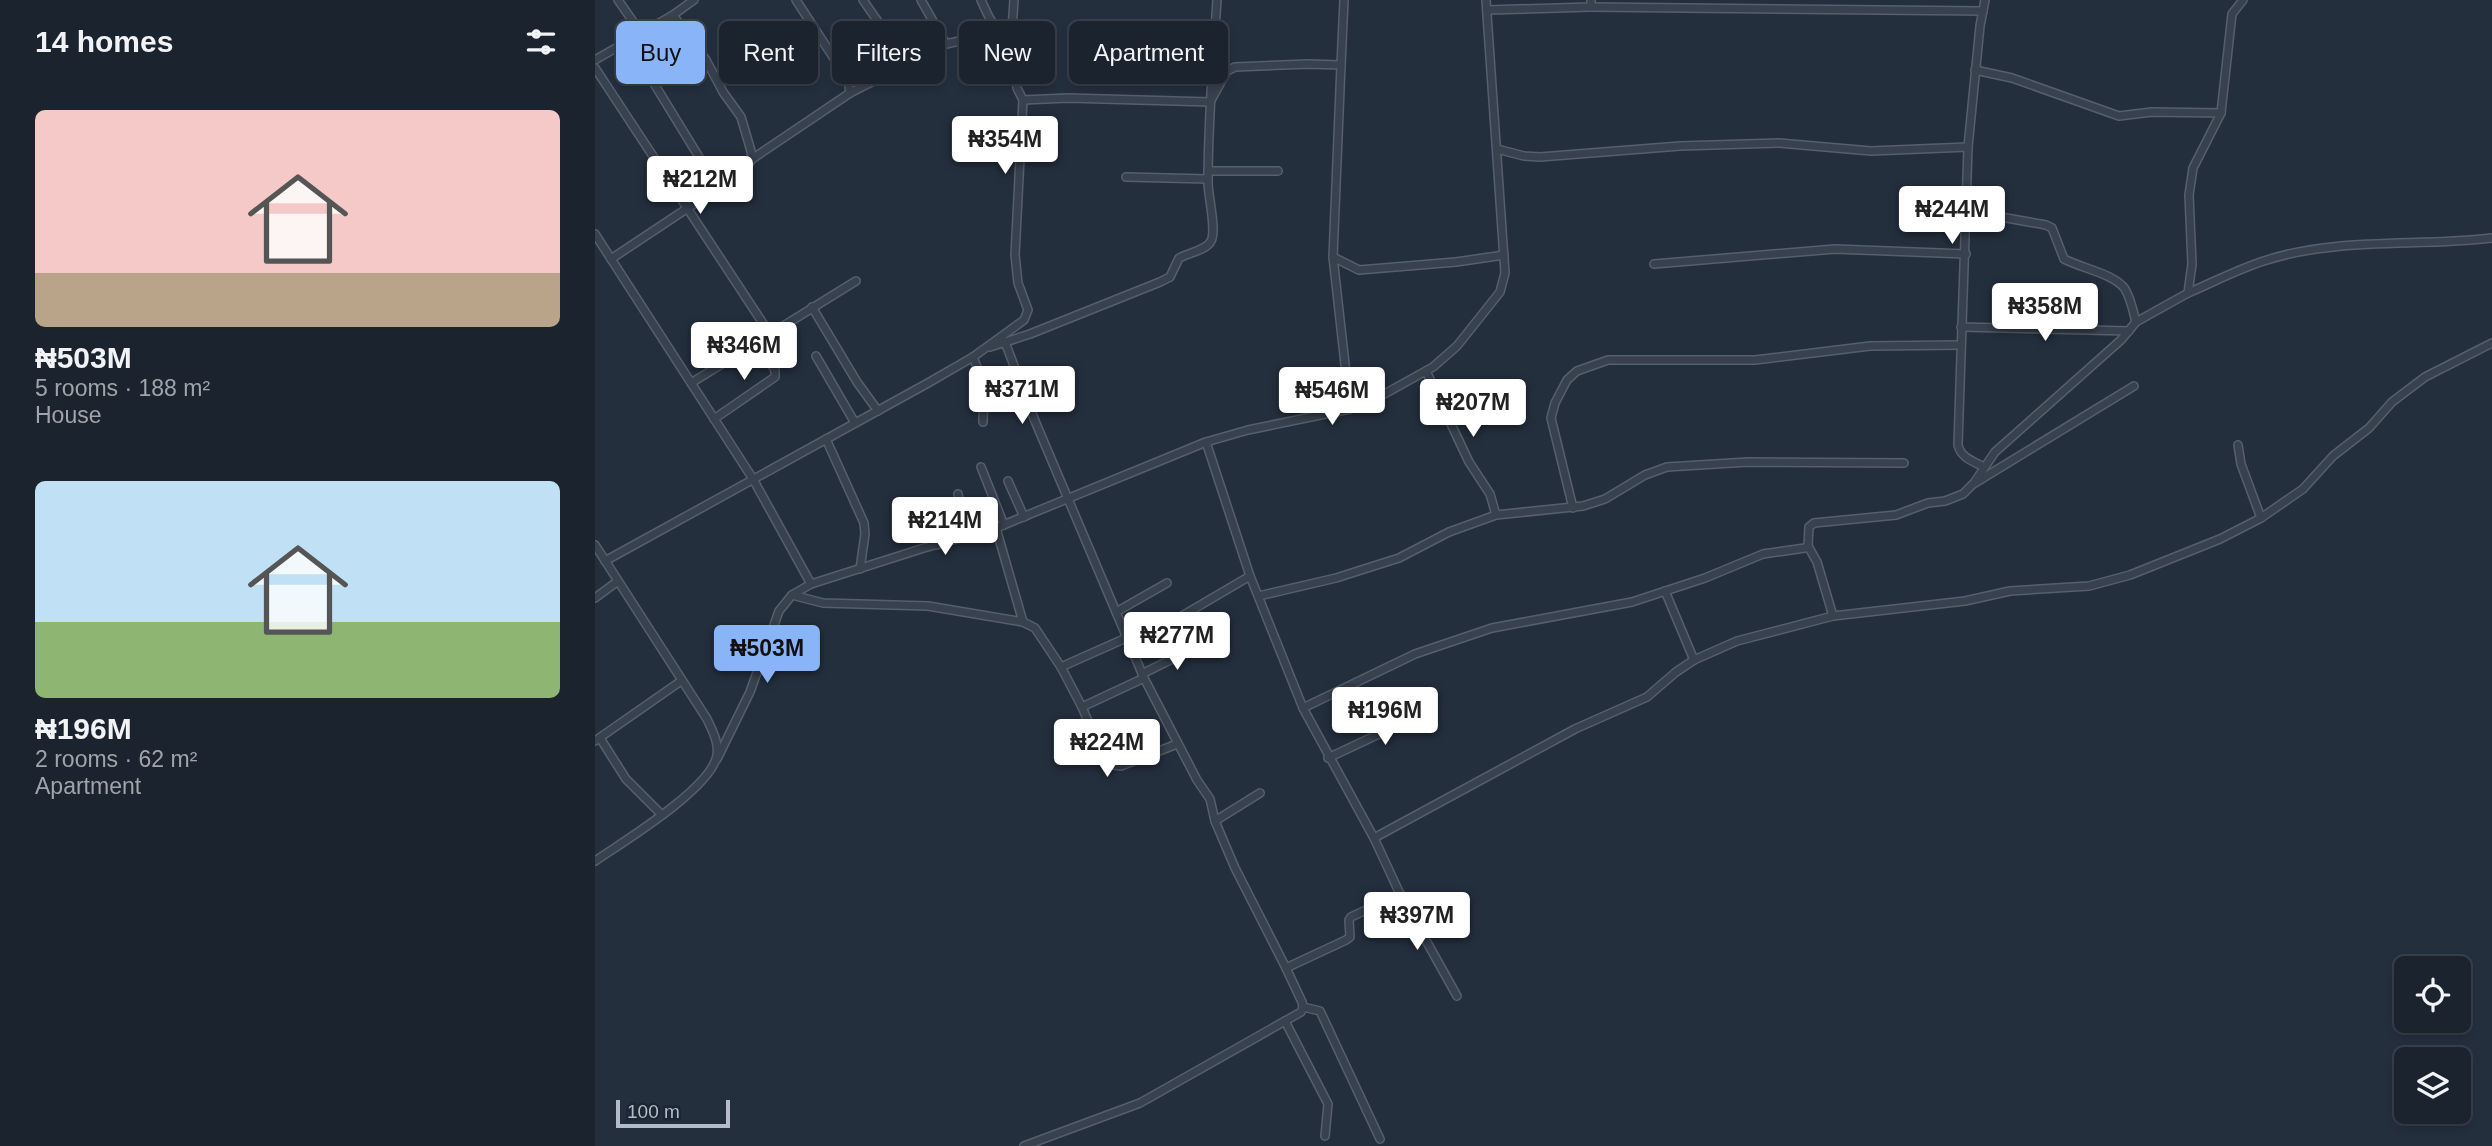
<!DOCTYPE html>
<html lang="en">
<head>
<meta charset="utf-8">
<style>
  :root { --surface:#1b232e; --page:#282f3a; --text:#f1f3f6; --muted:#a0a4aa; --line:#39404a; --accent:#8ab4f8 }
  body { margin:0; font-family:Helvetica,sans-serif; background:var(--page); color:var(--text); height:100vh; display:flex; flex-direction:column; font-size:26px; white-space:nowrap }
  * { box-sizing:border-box; margin:0 }
  p { font-size:23px; color:var(--muted) }
  .icon { flex:none; width:38px; height:38px; fill:none; stroke:currentColor; stroke-width:2; stroke-linecap:round; stroke-linejoin:round }
  .map { position:relative; flex:1; overflow:hidden }
  .sheet { display:flex; flex-direction:column; background:var(--surface); width:595px }
  .sheet>* { flex:none }
  .banner { position:absolute; left:21px; top:21px; width:665px; height:63px; display:flex; gap:14px }
  .tools { position:absolute; left:1799px; top:956px; display:grid; gap:14px }
  .tools a { display:grid; place-items:center; width:77px; height:77px; border-radius:10px; background:var(--surface); box-shadow:0 4px 10px #0003,0 0 0 2px var(--line); font-size:35px }
  .scale { position:absolute; left:21px; bottom:18px; width:114px; box-sizing:border-box; padding-left:7px; border:4px solid #b4bcc9; border-top:0; font-size:19px; line-height:24px; white-space:nowrap; color:#b4bcc9; -webkit-text-stroke:5px #1d2633; paint-order:stroke }
  .price { position:absolute; translate:-50% -60px; padding:0 16px; border-radius:7px; background:#fff; color:#222; font-size:23px; line-height:46px; filter:drop-shadow(0 2px 4px #0008) }
  .price::after { content:''; position:absolute; left:50%; top:42px; width:21px; height:16px; margin-left:-10px; background:inherit; clip-path:polygon(0 0,100% 0,50% 100%) }
  .price.current { background:var(--accent); color:#111 }
  ul { padding:0; list-style:none }
  li { display:grid; align-content:center; gap:14px; height:371px; padding:0 35px }
  li span { display:grid; place-items:center; height:217px; border-radius:10px; color:#555 }
  li>.icon { margin-inline-start:auto }
  span .icon { width:126px; height:126px; fill:#fffc; stroke-width:1 }
  li b { font-size:30px }
  h2 { display:flex; justify-content:space-between; align-items:center; height:84px; padding:0 35px; font-size:30px }
  .pill { padding:0 24px; border-radius:10px; background:var(--surface); box-shadow:0 4px 10px #0003,0 0 0 2px var(--line); font-size:24px; line-height:63px }
  .pill.current { background:var(--accent); color:#111 }
  main { display:flex; flex:1; min-height:0 }
  .map>svg:first-child { display:block }
</style>
</head>
<body>
<main>
<section class="sheet">
<h2>14 homes<svg class="icon" aria-label="filters" viewBox="0 0 24 24"><path d="M4 7h16M4 17h16"/><circle cx="9" cy="7" r="2"/><circle cx="15" cy="17" r="2"/></svg></h2>
<ul>
<li><span style="background:linear-gradient(#f6c9c9 75%,#b9a48a 0)"><svg class="icon" aria-label="home" viewBox="0 0 24 24"><path d="M3 11l9-7 9 7M6 9v11h12V9"/></svg></span><div><b>₦503M</b><p>5 rooms · 188 m²</p><p>House</p></div></li>
<li><span style="background:linear-gradient(#bfe0f5 65%,#8fb573 0)"><svg class="icon" aria-label="home" viewBox="0 0 24 24"><path d="M3 11l9-7 9 7M6 9v11h12V9"/></svg></span><div><b>₦196M</b><p>2 rooms · 62 m²</p><p>Apartment</p></div></li>
</ul>
</section>
<div class="map">
<svg width="1897" height="1146" viewBox="0 0 1897 1146">
  <rect width="100%" height="100%" fill="#242f3e"/>
  <g fill="none" stroke-linecap="round" stroke-linejoin="round">
    <defs>
      <g id="street">
        <path d="M23,0L46,33"/>
        <path d="M201,0L253,80L255,93"/>
        <path d="M268,0L313,65"/>
        <path d="M326,0L351,44"/>
        <path d="M996,7L1388,11"/>
        <path d="M892,10L996,7V0"/>
        <path d="M33,41L123,188"/>
        <path d="M0,60L78,15L99,0"/>
        <path d="M746,65L738,257L755,409"/>
        <path d="M0,68L175,334"/>
        <path d="M1380,70L1417,78L1524,116L1557,112L1626,113"/>
        <path d="M428,100L473,98L615,102L632,71L640,67L713,64L746,65L749,0"/>
        <path d="M902,149L929,156L945,157L1085,146L1184,143L1276,151L1373,147"/>
        <path d="M157,159L255,93L351,44L417,29L419,0"/>
        <path d="M613,171H683"/>
        <path d="M531,177L613,179"/>
        <path d="M1372,211L1451,225L1457,228L1469,259C1486,268 1520,274 1530,289C1536,299 1538,311 1541,322"/>
        <path d="M0,234L158,479L216,584"/>
        <path d="M738,257L764,270L861,262L909,255"/>
        <path d="M16,259L150,170L157,159L156,151L146,117L128,92L111,60L78,15"/>
        <path d="M1059,264L1240,249L1371,254"/>
        <path d="M1593,293C1619,282 1645,268 1672,260C1744,237 1823,247 1897,238"/>
        <path d="M217,307L262,382L283,411"/>
        <path d="M1366,327L1534,331"/>
        <path d="M410,342L440,421L549,678"/>
        <path d="M395,347L435,334L565,282L575,277L584,258C593,253 612,250 616,241C622,230 613,197 613,182C613,121 618,61 622,0"/>
        <path d="M221,356L260,423"/>
        <path d="M378,357L389,385L388,422"/>
        <path d="M831,371L874,462L895,494L901,515"/>
        <path d="M96,383L261,281"/>
        <path d="M119,419L180,377V370L162,342"/>
        <path d="M231,439L269,523L270,534L265,569"/>
        <path d="M611,442L655,576L708,708L779,838"/>
        <path d="M1643,445L1646,464L1666,518"/>
        <path d="M386,467L409,525"/>
        <path d="M1389,467C1378,461 1366,458 1363,445L1373,147L1385,26L1390,0"/>
        <path d="M413,481L429,517"/>
        <path d="M1380,483L1539,386"/>
        <path d="M363,494L367,514L366,538"/>
        <path d="M978,508L956,418L960,403L972,380L982,371L1013,360H1160L1275,346L1365,345"/>
        <path d="M332,517L342,545"/>
        <path d="M401,528L428,622"/>
        <path d="M0,545L112,719C117,730 124,742 122,755C117,788 28,842 0,861"/>
        <path d="M1213,546L1222,562L1238,616"/>
        <path d="M10,561L333,383L378,357L429,320L433,310L423,283L420,255L428,100L422,88L416,34C396,28 394,17 386,0"/>
        <path d="M1070,591L1099,660"/>
        <path d="M197,595L228,603L333,606L428,622L440,628L466,667L487,707L511,764L526,766L582,744"/>
        <path d="M664,596L741,578L804,558L854,532L901,515L988,506L1010,499L1050,475L1072,467L1153,462L1309,463"/>
        <path d="M0,598L23,581"/>
        <path d="M521,612L572,583"/>
        <path d="M534,647L655,576"/>
        <path d="M466,667L531,638"/>
        <path d="M547,674L605,645"/>
        <path d="M487,707L549,678L602,780L615,799L620,821L640,868L691,968"/>
        <path d="M708,708L820,654L897,628L1037,602L1110,578L1168,554L1210,548L1213,546L1214,527L1219,523L1301,515L1333,503L1350,501L1368,494L1379,483L1400,452L1526,340L1541,322L1593,293L1597,264L1594,195L1598,168L1626,113L1637,14L1648,0"/>
        <path d="M5,738L31,779L67,815"/>
        <path d="M0,741L86,681"/>
        <path d="M733,758L835,710"/>
        <path d="M122,759L155,692L184,611L197,595L216,584L329,548L401,528L611,442L653,430L755,409L784,397L838,367L862,346L905,292L910,273L891,0"/>
        <path d="M620,821L665,793"/>
        <path d="M805,894L862,996"/>
        <path d="M708,1007L725,1011L785,1139"/>
        <path d="M690,1021L733,1104L730,1136"/>
        <path d="M429,1146L545,1103L706,1012L708,1007L707,1002L691,968L751,940L755,937L754,920L756,917L805,894L779,838L980,729L1052,697L1081,672L1099,660L1142,641L1238,616L1370,601L1415,591L1494,586L1535,575L1625,539L1666,518L1708,489L1738,456L1774,428L1797,402L1830,377L1897,343"/>
      </g>
    </defs>
    <use href="#street" stroke="#565f6c" stroke-width="10"/>
    <use href="#street" stroke="#38414e" stroke-width="7"/>
  </g>
</svg>
<div class="tools">
<a><svg class="icon" aria-label="locate" viewBox="0 0 24 24"><circle cx="12" cy="12" r="6"/><path d="M12 2v4M12 18v4M2 12h4M18 12h4"/></svg></a>
<a><svg class="icon" aria-label="layers" viewBox="0 0 24 24"><path d="M12 4l9 5-9 5-9-5zM3 14l9 5 9-5"/></svg></a>
</div>
<div class="scale">100 m</div>
<b class="price" style="left:410px;top:176px">₦354M</b>
<b class="price" style="left:105px;top:216px">₦212M</b>
<b class="price" style="left:1357px;top:246px">₦244M</b>
<b class="price" style="left:1450px;top:343px">₦358M</b>
<b class="price" style="left:149px;top:382px">₦346M</b>
<b class="price" style="left:427px;top:426px">₦371M</b>
<b class="price" style="left:737px;top:427px">₦546M</b>
<b class="price" style="left:878px;top:439px">₦207M</b>
<b class="price" style="left:350px;top:557px">₦214M</b>
<b class="price" style="left:582px;top:672px">₦277M</b>
<b class="price current" style="left:172px;top:685px">₦503M</b>
<b class="price" style="left:790px;top:747px">₦196M</b>
<b class="price" style="left:512px;top:779px">₦224M</b>
<b class="price" style="left:822px;top:952px">₦397M</b>
<div class="banner">
<a class="pill current">Buy</a>
<a class="pill">Rent</a>
<a class="pill">Filters</a>
<a class="pill">New</a>
<a class="pill">Apartment</a>
</div>
</div>
</main>
</body>
</html>
